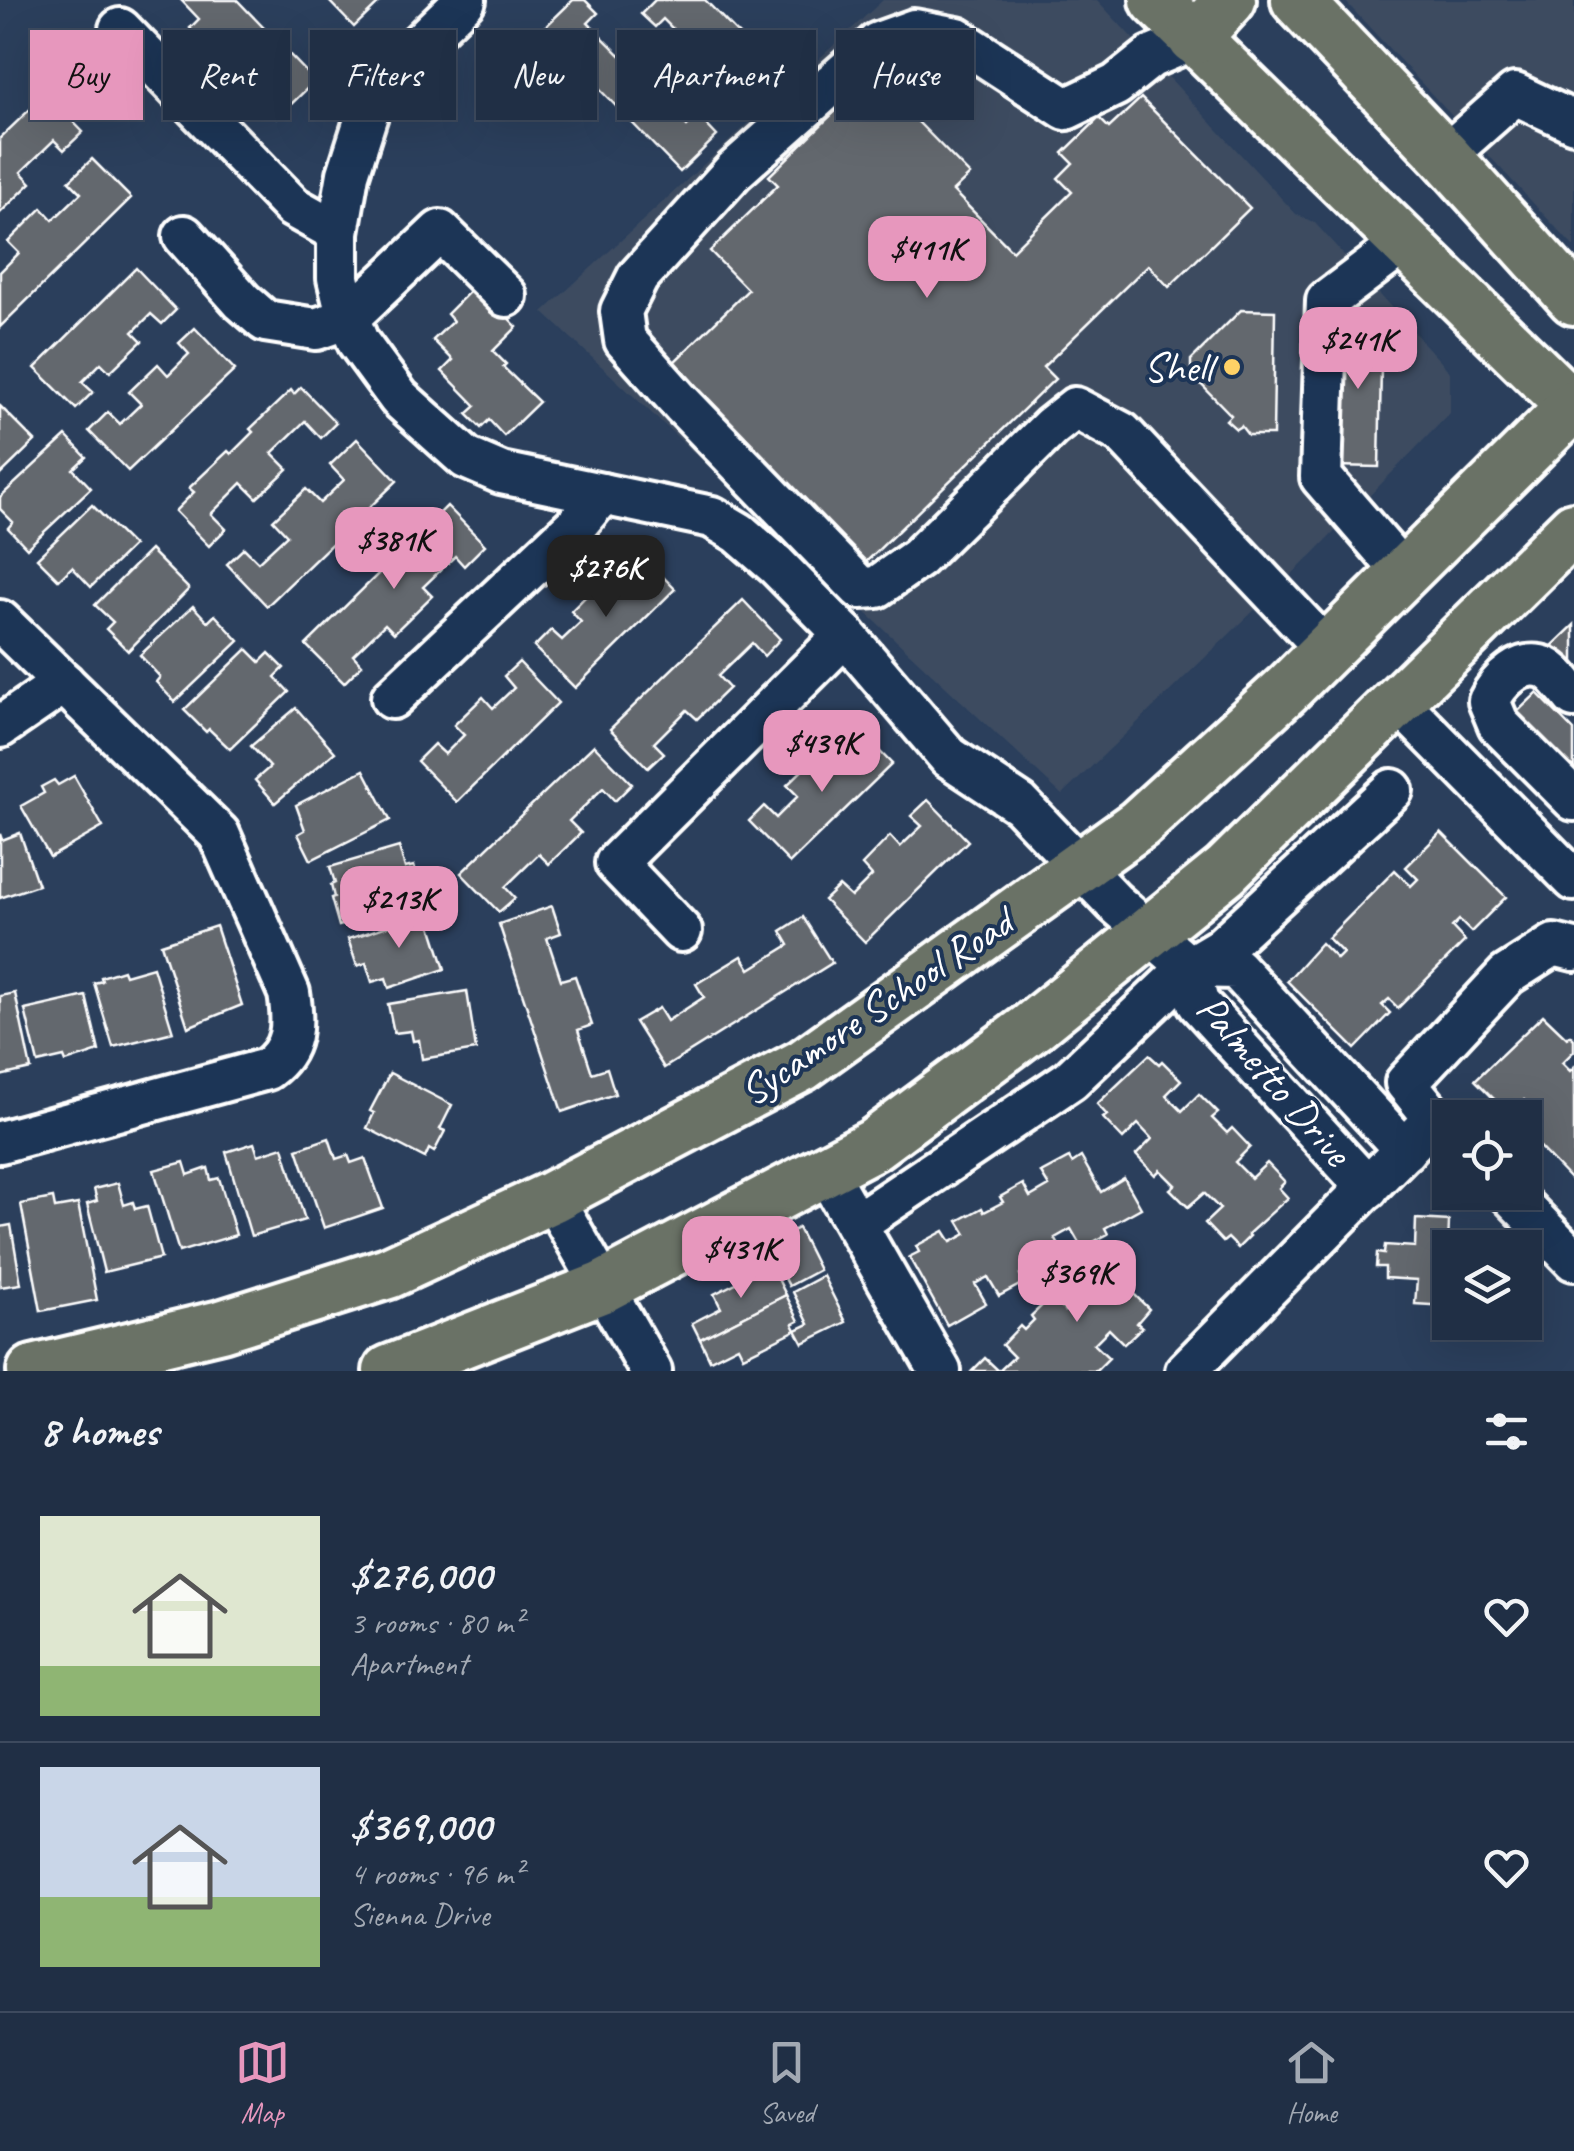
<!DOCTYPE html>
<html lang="en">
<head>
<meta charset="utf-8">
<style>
  :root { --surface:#202f45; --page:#2d3b50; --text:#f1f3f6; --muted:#a2a9b3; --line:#3d4a5e; --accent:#e797bd }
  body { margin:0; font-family:Caveat,sans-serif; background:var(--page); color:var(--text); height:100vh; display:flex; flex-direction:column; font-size:38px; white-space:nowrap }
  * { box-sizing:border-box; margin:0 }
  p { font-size:32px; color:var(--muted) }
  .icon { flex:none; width:55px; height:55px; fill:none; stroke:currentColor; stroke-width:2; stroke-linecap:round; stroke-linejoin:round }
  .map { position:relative; height:1371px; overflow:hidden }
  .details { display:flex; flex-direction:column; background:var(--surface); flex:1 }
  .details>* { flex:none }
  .banner { position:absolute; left:30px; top:30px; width:1000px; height:90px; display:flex; gap:20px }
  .fabs { position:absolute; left:1432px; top:1100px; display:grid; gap:20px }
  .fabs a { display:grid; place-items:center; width:110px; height:110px; border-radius:0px; background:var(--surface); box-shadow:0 10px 40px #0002,0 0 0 2px var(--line); font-size:50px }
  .price { position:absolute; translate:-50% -85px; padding:0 22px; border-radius:20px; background:var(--accent); color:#111; font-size:32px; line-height:65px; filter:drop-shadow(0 2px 5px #0008) }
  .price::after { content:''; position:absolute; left:50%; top:60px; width:30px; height:22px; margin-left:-15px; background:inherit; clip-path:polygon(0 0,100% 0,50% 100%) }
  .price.active { background:#222; color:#fff }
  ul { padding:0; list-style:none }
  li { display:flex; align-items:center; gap:30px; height:250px; padding:0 40px }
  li+li { border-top:2px solid var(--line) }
  li span { display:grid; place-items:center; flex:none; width:280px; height:200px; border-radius:0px; color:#555 }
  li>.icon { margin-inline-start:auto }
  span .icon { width:120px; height:120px; fill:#fffc; stroke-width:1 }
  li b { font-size:42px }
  h2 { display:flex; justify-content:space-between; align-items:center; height:120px; padding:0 40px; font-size:42px }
  .chip { padding:0 35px; border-radius:0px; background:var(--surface); box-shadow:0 10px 40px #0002,0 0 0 2px var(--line); font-size:35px; line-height:90px }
  .chip.active { background:var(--accent); color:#111 }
  .dock { display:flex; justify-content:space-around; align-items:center; height:140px; border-top:2px solid var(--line); background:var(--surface); font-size:28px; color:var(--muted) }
  .dock a { display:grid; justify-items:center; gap:5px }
  .dock .active { color:var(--accent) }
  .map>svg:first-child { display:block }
</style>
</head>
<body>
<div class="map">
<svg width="1574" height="1371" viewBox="0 0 1574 1371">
  <rect width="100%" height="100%" fill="#2b3f5c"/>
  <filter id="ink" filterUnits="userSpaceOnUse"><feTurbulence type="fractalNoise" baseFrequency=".01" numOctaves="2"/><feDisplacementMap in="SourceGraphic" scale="20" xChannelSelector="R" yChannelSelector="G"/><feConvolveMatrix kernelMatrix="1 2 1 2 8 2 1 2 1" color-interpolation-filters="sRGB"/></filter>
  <g filter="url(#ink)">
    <g fill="#3c4b61">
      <path d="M883,0H1097L1296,214L1315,223L1450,372V413L1313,554L1062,795L543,312Z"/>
      <path d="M1344,0H1574V247Z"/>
    </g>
    <g fill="#64676e" stroke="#fff" stroke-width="2.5">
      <path d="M181,0H237L315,81L277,118L254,95L265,84L239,57L228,67L190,28L199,19Z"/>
      <path d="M328,0H382L354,27Z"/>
      <path d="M573,0H585L598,13L588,23L620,55L629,45L667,84L657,94L687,126L698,116L717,136L680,172L542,30Z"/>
      <path d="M655,0H705L779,76L737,116L723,101L733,91L711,69L701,78L674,50L684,40L663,19L655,27L641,14Z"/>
      <path d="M872,75L970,175L953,191L1012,251L1072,192L1058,178L1073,163L1063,153L1099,118L1109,128L1141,98L1250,208L1169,287L1148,265L1043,367L1055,379L866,562L672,364L748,290L710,251L778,185L769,176Z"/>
      <path d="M46,94L83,132L64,150L54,140L21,172L31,183L0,213V138Z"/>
      <path d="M92,159L131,198L0,327V272L19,253L8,242L42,208L53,220L81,193L69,181Z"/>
      <path d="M136,268L176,310L162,324L151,314L133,332L142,341L110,372L101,363L82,382L93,392L76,409L35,368Z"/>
      <path d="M476,285L517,327L493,351L506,364L503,367L539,402L504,436L489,420L481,428L467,414L476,406L442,371L453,360L433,340L453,321L447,314Z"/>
      <path d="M1241,310L1275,311L1273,435H1248L1241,426L1236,429L1226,420L1231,415L1191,374V360Z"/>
      <path d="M1337,317H1382L1379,467L1334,466Z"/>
      <path d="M195,328L235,370L128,471L89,431L108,412L120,424L141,404L129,392L158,364L168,375L189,354L179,343Z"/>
      <path d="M301,387L336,423L321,438L305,421L272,453L288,469L257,498L242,483L211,514L226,529L209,546L175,511L194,492L189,488L228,451L231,454L253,432L250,429L291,390L294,394Z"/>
      <path d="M0,406L35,441L0,475Z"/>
      <path d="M66,436L86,457L73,469L91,488L27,548L8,528L13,522L0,509V497Z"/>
      <path d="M357,439L397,481L267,606L227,564L244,548L258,562L287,535L273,520L306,489L320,503L344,480L330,465Z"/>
      <path d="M92,505L133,546L91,587L72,567L59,580L37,558Z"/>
      <path d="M447,506L485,545L464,566L455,556L423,587L432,596L394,633L385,624L353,655L362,665L344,683L306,645Z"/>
      <path d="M635,548L675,589L575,688L534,647L551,630L562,640L581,622L571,611L599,583L610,594L631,574L621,563Z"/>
      <path d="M150,550L189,589L128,651L106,629L113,622L95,605Z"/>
      <path d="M743,600L780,639L764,656L752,643L718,676L729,688L697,719L687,710L654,743L664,753L648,768L610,729Z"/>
      <path d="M193,606L208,622L215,615L239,641L175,702L156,682L160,677L140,655Z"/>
      <path d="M1574,625V674L1550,648Z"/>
      <path d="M247,649L260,662L269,653L284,668L275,677L289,692L230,749L209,729L206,732L184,710Z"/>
      <path d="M519,662L558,703L457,802L417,761L434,744L445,754L464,735L454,725L483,697L493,708L514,688L504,676Z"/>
      <path d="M1537,693L1574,731V773L1516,713Z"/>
      <path d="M296,708L335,752L275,803L255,780L270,767L251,746Z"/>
      <path d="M852,723L892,764L790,863L749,821L764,806L776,818L798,796L787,785L816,757L827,768L848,748L837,737Z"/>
      <path d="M594,745L632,784L615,801L603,788L569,821L581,833L549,864L539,854L505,887L515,898L499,912L461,873Z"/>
      <path d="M364,770L390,820L311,860L298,834L305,830L296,805Z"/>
      <path d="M74,776L103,827L50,857L21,806L44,793L41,787L54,780L58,785Z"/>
      <path d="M928,800L968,841L865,942L824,900L839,886L851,897L872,876L862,865L890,836L900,847L922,826L911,816Z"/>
      <path d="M1441,832L1506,897L1471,932L1459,920L1452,927L1465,941L1398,1008L1389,999L1382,1005L1390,1013L1355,1049L1287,981L1321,943L1337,959L1343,953L1328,938L1395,870L1411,886L1418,879L1406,867Z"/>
      <path d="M20,833L38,885L0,898V834L2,840Z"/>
      <path d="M399,847L405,868L414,866L424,901L339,926L331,898L334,897L331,885L335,883L330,867Z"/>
      <path d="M552,906L561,933L547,938L561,980L575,976L592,1025L578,1030L592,1073L607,1068L615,1094L562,1112L499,924Z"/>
      <path d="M427,913L445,969L389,988L386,978L372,982L366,963L357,966L348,939Z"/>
      <path d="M803,917L832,963L664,1068L635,1022L659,1008L667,1021L704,997L696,984L742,956L750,969L789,945L781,931Z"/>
      <path d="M216,926L242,1005L188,1027L161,944Z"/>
      <path d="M153,967L173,1032L113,1047L94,983L102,981L101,977L123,970L125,975Z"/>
      <path d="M467,991L476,1050L422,1059L419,1040L413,1041L411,1031L394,1033L388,1004Z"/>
      <path d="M15,993L31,1069L0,1076V996Z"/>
      <path d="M86,996L99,1051L66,1062L64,1057L38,1063L25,1010Z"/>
      <path d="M1543,1015L1567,1038L1570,1035L1574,1039V1051L1562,1063L1570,1071L1574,1067V1183L1525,1132V1118H1522L1531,1108L1524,1100L1509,1114L1475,1080Z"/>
      <path d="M1149,1055L1159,1064L1162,1061L1181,1080L1166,1095L1182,1111L1199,1094L1218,1113L1212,1118L1227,1133L1232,1128L1250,1147L1235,1162L1251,1178L1267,1163L1285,1182L1279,1188L1288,1198L1248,1234L1250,1236L1238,1248L1228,1238L1223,1242L1205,1223L1220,1209L1204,1193L1188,1207L1170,1189L1175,1185L1160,1170L1155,1175L1136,1155L1152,1139L1138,1124L1123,1139L1103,1118L1107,1115L1097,1104Z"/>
      <path d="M390,1073L452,1105L440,1129L445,1131L434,1152L429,1149L425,1158L367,1128L374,1113L370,1111Z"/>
      <path d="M329,1138L336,1159L348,1155L351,1163L365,1158L383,1208L324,1228L297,1149Z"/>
      <path d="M254,1143L258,1155L283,1147L305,1220L251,1236L226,1152Z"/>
      <path d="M1081,1157L1101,1192L1124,1178L1141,1208L1105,1228L1108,1234L1082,1248L1071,1229L1055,1238L1066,1258L1042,1272L1038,1264L1020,1275L1025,1282L999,1296L988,1277L975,1284L986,1303L947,1325L909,1257L919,1252L916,1246L944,1231L951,1242L966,1234L958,1221L982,1208L984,1212L1003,1202L1000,1197L1023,1184L1030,1197L1049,1186L1041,1173L1069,1158L1072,1163Z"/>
      <path d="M184,1162L188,1175L208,1168L211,1180L219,1178L236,1235L179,1252L154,1170Z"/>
      <path d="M118,1183L124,1205L133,1202L135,1209L147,1206L161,1258L104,1272L87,1204L97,1201L94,1189Z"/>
      <path d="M53,1198L55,1208L78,1204L97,1300L41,1311L21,1204Z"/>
      <path d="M1416,1219L1449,1221L1448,1246L1469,1248H1450L1447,1306L1415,1304L1417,1280L1385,1278V1267H1376L1377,1253L1384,1254L1385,1245L1415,1247Z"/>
      <path d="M11,1225L21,1284L0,1287V1227Z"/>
      <path d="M798,1228L819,1270L789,1286L773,1255L765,1260L755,1251Z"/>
      <path d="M1099,1259L1149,1309L1137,1323L1142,1327L1124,1344L1109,1329L1094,1344L1109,1358L1096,1371H999L1014,1357L1002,1345L1020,1326L1024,1330L1034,1320L1031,1316L1051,1297L1065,1311L1077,1298L1063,1285L1083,1265L1086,1270Z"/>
      <path d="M764,1269L767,1274L774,1271L786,1295L700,1339L692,1323L721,1308L714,1294Z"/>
      <path d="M823,1276L846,1322L803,1343L796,1330L809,1324L793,1292Z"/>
      <path d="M786,1295L799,1321L793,1324L796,1330L743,1356L738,1346L710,1360L700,1339Z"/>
      <path d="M985,1358L999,1371H972Z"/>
    </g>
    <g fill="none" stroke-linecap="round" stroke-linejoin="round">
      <defs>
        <g id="minor">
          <path d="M465,0L376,86L348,174L338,232V278L346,312L358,342L399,398L466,458L501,473L712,517L739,533L776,565L845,635L949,757L1020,804L1114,902L1189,967L1198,1003L1368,1188"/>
          <path d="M120,29L293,207L338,232"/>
          <path d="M1194,39L1151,57L1116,85L1066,109L957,38L914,30L878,43L734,171L638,277L621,311L625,340L682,404L860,588L877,587L918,558L1051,427L1075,408L1122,433L1327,650"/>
          <path d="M1445,156L1515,94L1574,122"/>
          <path d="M184,236L242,301L265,321L316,329L348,318L440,231L506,296"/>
          <path d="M1404,243L1327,301L1321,477L1404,573"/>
          <path d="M0,621L219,834L289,993C294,1025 294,1049 267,1069L0,1142"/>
          <path d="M1574,697C1566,688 1556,673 1546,668C1521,658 1499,680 1489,701L1499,725L1574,800"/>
          <path d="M392,698L577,524L602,494"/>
          <path d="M1399,703L1574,880"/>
          <path d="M0,727L64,683"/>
          <path d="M681,931L616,863L845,635"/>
          <path d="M1189,967L1236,968L1405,1150"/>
          <path d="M826,1172L940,1371"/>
          <path d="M1508,1192L1574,1260"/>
          <path d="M552,1197L651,1371"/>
          <path d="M856,1224L1070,1080L1189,967L1221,948L1392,790"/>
          <path d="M1186,1371L1435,1119L1406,1083L1507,975L1554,945L1574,950"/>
        </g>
        <g id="major">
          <path d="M1156,0L1574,408"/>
          <path d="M1297,0L1445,156L1574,299"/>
          <path d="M1194,39L1230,0"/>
          <path d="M33,1371L221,1326L388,1273L552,1197L803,1065L1139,824L1287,689L1574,405"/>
          <path d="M389,1371L603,1287L873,1145L1032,1027L1226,870L1574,528"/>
        </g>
      </defs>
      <use href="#minor" stroke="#fff" stroke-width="48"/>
      <use href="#major" stroke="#fff" stroke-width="58"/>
      <use href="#minor" stroke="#1d3557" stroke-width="40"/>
      <use href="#major" stroke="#6a7266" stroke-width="50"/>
    </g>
  </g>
  <circle fill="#ffd166" stroke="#1d3557" stroke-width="4" cx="1232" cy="367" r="10"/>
  <g text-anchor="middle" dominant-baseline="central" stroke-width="8" stroke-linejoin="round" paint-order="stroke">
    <g font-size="42" fill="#fff" stroke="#1d3557" text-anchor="end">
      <text x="1212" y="367">Shell</text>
    </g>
    <g font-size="42" fill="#fff" stroke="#1d3557">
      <text transform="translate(876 1007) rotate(-34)">Sycamore School Road</text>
      <text transform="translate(1274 1080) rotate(49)">Palmetto Drive</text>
    </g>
  </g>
</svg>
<div class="fabs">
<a><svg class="icon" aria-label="locate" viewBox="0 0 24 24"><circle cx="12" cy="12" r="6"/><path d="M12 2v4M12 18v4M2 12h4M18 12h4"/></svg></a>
<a><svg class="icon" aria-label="layers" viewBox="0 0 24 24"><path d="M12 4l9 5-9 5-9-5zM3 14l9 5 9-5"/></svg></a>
</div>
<b class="price" style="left:927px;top:301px">$411K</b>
<b class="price" style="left:1358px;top:392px">$241K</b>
<b class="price" style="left:394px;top:592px">$381K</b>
<b class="price active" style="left:606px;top:620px">$276K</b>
<b class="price" style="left:822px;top:795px">$439K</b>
<b class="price" style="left:399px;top:951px">$213K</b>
<b class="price" style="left:741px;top:1301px">$431K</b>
<b class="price" style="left:1077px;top:1325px">$369K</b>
<div class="banner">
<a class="chip active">Buy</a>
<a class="chip">Rent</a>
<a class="chip">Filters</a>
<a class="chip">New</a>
<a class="chip">Apartment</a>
<a class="chip">House</a>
</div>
</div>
<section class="details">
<h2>8 homes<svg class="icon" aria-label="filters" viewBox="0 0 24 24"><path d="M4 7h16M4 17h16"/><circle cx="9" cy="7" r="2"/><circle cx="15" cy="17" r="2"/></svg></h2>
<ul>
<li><span style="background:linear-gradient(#dfe7d0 75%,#8fb573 0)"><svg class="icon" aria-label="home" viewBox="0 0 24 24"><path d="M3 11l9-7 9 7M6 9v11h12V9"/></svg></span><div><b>$276,000</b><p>3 rooms · 80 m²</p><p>Apartment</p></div><svg class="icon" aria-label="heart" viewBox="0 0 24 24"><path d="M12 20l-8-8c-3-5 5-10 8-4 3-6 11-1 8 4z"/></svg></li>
<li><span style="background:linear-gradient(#c9d6e8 65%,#8fb573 0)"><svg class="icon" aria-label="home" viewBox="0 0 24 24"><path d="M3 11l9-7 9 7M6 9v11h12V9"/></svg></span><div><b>$369,000</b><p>4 rooms · 96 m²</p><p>Sienna Drive</p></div><svg class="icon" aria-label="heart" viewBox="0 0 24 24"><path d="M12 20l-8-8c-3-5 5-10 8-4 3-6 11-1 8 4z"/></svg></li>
</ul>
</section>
<nav class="dock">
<a class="active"><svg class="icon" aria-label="map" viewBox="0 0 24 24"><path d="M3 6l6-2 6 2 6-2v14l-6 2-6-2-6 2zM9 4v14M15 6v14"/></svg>Map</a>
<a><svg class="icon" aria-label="saved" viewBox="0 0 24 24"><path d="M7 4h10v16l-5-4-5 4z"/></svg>Saved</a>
<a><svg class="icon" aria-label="home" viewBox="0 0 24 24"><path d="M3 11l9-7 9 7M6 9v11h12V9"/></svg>Home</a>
</nav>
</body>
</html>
